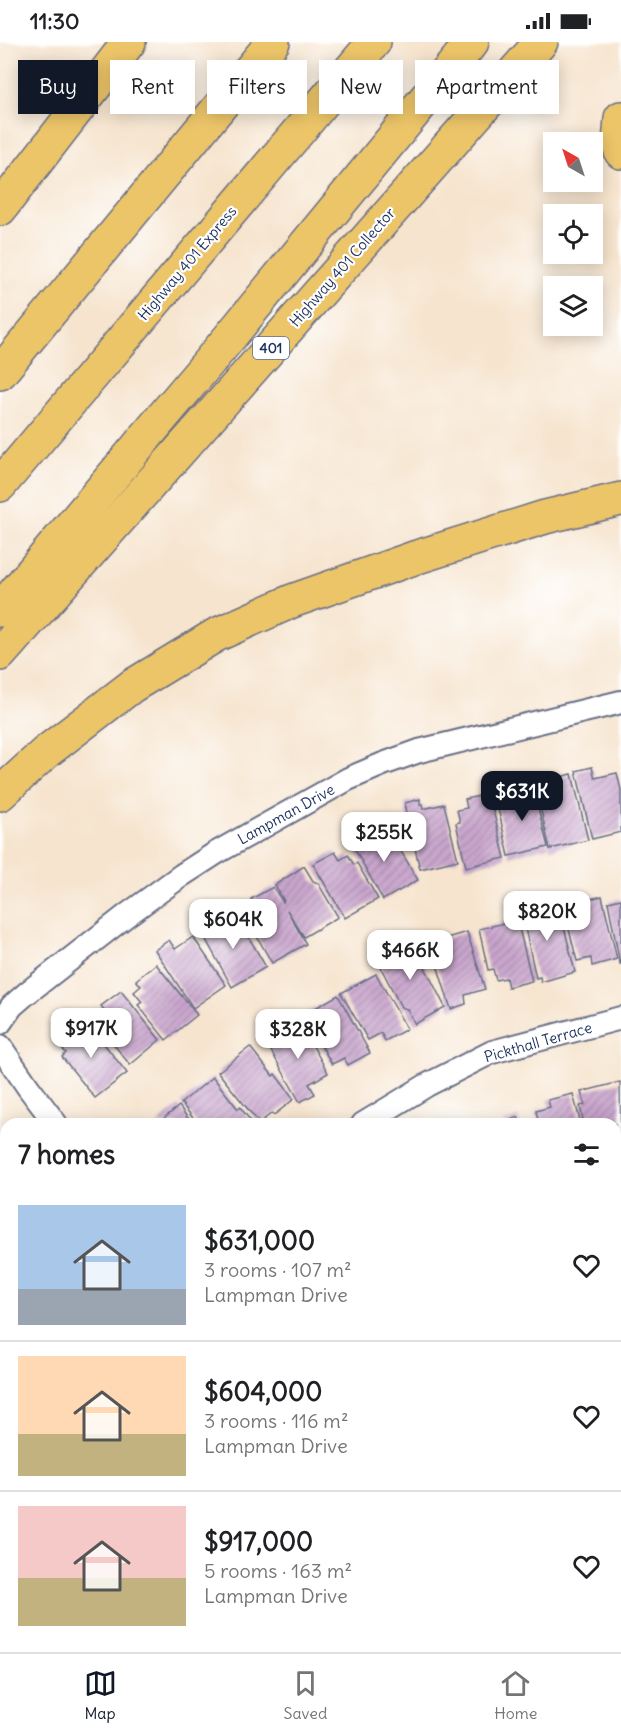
<!DOCTYPE html>
<html lang="en">
<head>
<meta charset="utf-8">
<style>
  :root { --surface:#fff; --page:#f6f6f6; --text:#202124; --muted:#757577; --line:#e0e0e0; --accent:#111827 }
  body { margin:0; font-family:Delius,sans-serif; background:var(--page); color:var(--text); height:100vh; display:flex; flex-direction:column; font-size:22px; white-space:nowrap }
  * { box-sizing:border-box; margin:0 }
  p { font-size:20px; color:var(--muted) }
  .icon { flex:none; width:33px; height:33px; fill:none; stroke:currentColor; stroke-width:2; stroke-linecap:round; stroke-linejoin:round }
  .map { position:relative; flex:1; overflow:hidden }
  .drawer { position:absolute; left:0px; top:1076px; width:621px; height:536px; display:flex; flex-direction:column; background:var(--surface); border-radius:18px 18px 0 0; box-shadow:0 3px 15px #0003 }
  .drawer>* { flex:none }
  .banner { position:absolute; left:18px; top:18px; width:585px; height:54px; display:flex; gap:12px }
  .needle { width:39px; rotate:321deg }
  .tools { position:absolute; left:543px; top:90px; display:grid; gap:12px }
  .tools a { display:grid; place-items:center; width:60px; height:60px; border-radius:0px; background:var(--surface); box-shadow:0 3px 15px #0003; font-size:30px }
  .price { position:absolute; translate:-50% -51px; padding:0 14px; border-radius:12px; background:#fff; color:#222; font-size:20px; line-height:39px; filter:drop-shadow(0 2px 3px #0008) }
  .price::after { content:''; position:absolute; left:50%; top:36px; width:18px; height:14px; margin-left:-9px; background:inherit; clip-path:polygon(0 0,100% 0,50% 100%) }
  .price.active { background:var(--accent); color:#fff }
  ul { padding:0; list-style:none }
  li { display:flex; align-items:center; gap:18px; height:150px; padding:0 18px }
  li+li { border-top:2px solid var(--line) }
  li span { display:grid; place-items:center; flex:none; width:168px; height:120px; border-radius:0px; color:#555 }
  li>.icon { margin-inline-start:auto }
  span .icon { width:72px; height:72px; fill:#fffc; stroke-width:1 }
  li b { font-size:26px }
  h2 { display:flex; justify-content:space-between; align-items:center; height:72px; padding:0 18px; font-size:26px }
  .chip { padding:0 21px; border-radius:0px; background:var(--surface); box-shadow:0 3px 15px #0003; font-size:21px; line-height:54px }
  .chip.active { background:var(--accent); color:#fff }
  .status { display:flex; justify-content:space-between; align-items:center; height:42px; padding:0 30px; background:var(--surface); direction:ltr }
  .status svg { height:16px; fill:currentColor }
  .tabs { display:flex; justify-content:space-around; align-items:center; height:84px; border-top:2px solid var(--line); background:var(--surface); font-size:16px; color:var(--muted) }
  .tabs a { display:grid; justify-items:center; gap:3px }
  .tabs .active { color:var(--accent) }
  .map>svg:first-child { display:block }
</style>
</head>
<body>
<div class="status"><b>11:30</b><svg viewBox="0 0 49 12"><path d="M0 12V9h3v3zM5 12V6h3v6zM10 12V3h3v9zM15 12V0h3v12zM26 1h20v11H26zM47 4h2v5h-2z"/></svg></div>
<div class="map">
<svg width="621" height="1610" viewBox="0 0 621 1610">
  <defs>
    <pattern id="building-hatch" width="6" height="6" patternUnits="userSpaceOnUse" patternTransform="scale(1.5)"><rect width="6" height="6" fill="#caa6cd"/><path d="M-1 1l2-2M0 6l6-6M5 7l2-2" fill="none" stroke="#a388aa"/></pattern>
  </defs>
  <rect width="100%" height="100%" fill="#fff"/>
  <filter id="ink" filterUnits="userSpaceOnUse"><feTurbulence type="fractalNoise" baseFrequency=".0167" numOctaves="2"/><feDisplacementMap in="SourceGraphic" scale="12" xChannelSelector="R" yChannelSelector="G"/><feConvolveMatrix kernelMatrix="1 2 1 2 8 2 1 2 1" color-interpolation-filters="sRGB"/></filter>
  <filter id="wash" filterUnits="userSpaceOnUse"><feTurbulence type="fractalNoise" baseFrequency=".008" numOctaves="4" result="noise"/><feDisplacementMap in="SourceGraphic" scale="24" xChannelSelector="R" yChannelSelector="G"/><feGaussianBlur stdDeviation="1.35" result="paint"/><feColorMatrix in="noise" values="0 0 0 0 0 0 0 0 0 0 0 0 0 0 0 0 0 1.4 0 .05"/><feComposite in="paint" operator="in"/></filter>
  <g filter="url(#wash)">
    <rect width="100%" height="100%" fill="#f6e4ce"/>
    <g id="blocks">
      <g fill="url(#building-hatch)">
        <path d="M592,725L595,736L617,731L621,748V790L592,797L576,729Z"/>
        <path d="M572,732L588,798L550,807L535,743L548,740L547,738Z"/>
        <path d="M532,743L548,805L509,814L497,762L510,759L508,749Z"/>
        <path d="M489,752L505,816L466,825L456,781L460,780L457,768L467,766L465,757Z"/>
        <path d="M420,757V763L422,762L423,767L444,762L458,818L420,827L405,766H406L405,761Z"/>
        <path d="M373,788L377,796L389,789L418,838L383,858L351,800Z"/>
        <path d="M335,810L340,818L348,813L354,823L357,821L378,857L345,876L313,822Z"/>
        <path d="M304,824L313,839L318,841L338,875L304,895L287,868L306,902L272,921L244,872L256,865L251,857L273,845L283,860L284,859L275,843Z"/>
        <path d="M602,854L617,917L592,924L591,916L577,919L563,864Z"/>
        <path d="M543,857L547,875L561,872L575,930L541,940L540,935L536,936L520,863Z"/>
        <path d="M621,857V922H620L608,860Z"/>
        <path d="M237,875L266,925L232,945L199,885L212,877L219,886Z"/>
        <path d="M517,878L532,939L508,945L506,936L496,938L493,927L488,928L479,887Z"/>
        <path d="M467,890L485,947L465,953L466,962L451,967L430,901Z"/>
        <path d="M193,895L226,943L193,966L155,908L169,898L175,907Z"/>
        <path d="M410,896L445,965L415,982L407,967L401,965L375,914Z"/>
        <path d="M156,922L197,973L166,998L138,963L142,960L134,950L141,944L136,938Z"/>
        <path d="M376,932L407,987L385,999L381,991L368,998L341,951Z"/>
        <path d="M121,949L160,998L130,1023L104,990L107,987L100,978L107,972L101,964Z"/>
        <path d="M338,953L370,1011L348,1023L344,1016L332,1022L303,973Z"/>
        <path d="M87,976L103,997L101,998L127,1031L95,1056L62,1015L66,1011L57,1001Z"/>
        <path d="M300,981L328,1031L309,1042L315,1052L300,1060L266,1000Z"/>
        <path d="M250,1005L273,1034L275,1032L294,1057L274,1073L272,1071L259,1081L218,1030Z"/>
        <path d="M213,1035L238,1067L240,1065L253,1082H198L181,1061Z"/>
        <path d="M620,1040L621,1110L615,1112V1082H584L580,1064L585,1063L581,1050Z"/>
        <path d="M573,1052L581,1082H539L536,1069L550,1065L548,1058Z"/>
        <path d="M179,1064L192,1082H157Z"/>
        <path d="M518,1075L521,1082H503V1081Z"/>
        <path d="M0,1122L6,1128V1139L0,1144Z"/>
        <path d="M6,1145V1203L2,1206L0,1204V1150Z"/>
        <path d="M0,1337L6,1341V1386L0,1395Z"/>
        <path d="M6,1397V1414L0,1411V1406Z"/>
        <path d="M621,1457V1471L615,1465Z"/>
        <path d="M615,1475L621,1485V1541L615,1545Z"/>
        <path d="M258,1605H282L278,1610H265Z"/>
        <path d="M284,1605H340L337,1610H281Z"/>
        <path d="M347,1605H398L402,1607L400,1610H344Z"/>
        <path d="M483,1605H509L510,1607L509,1610H487Z"/>
      </g>
    </g>
  </g>
  <g filter="url(#ink)">
    <use href="#blocks" fill-opacity="0" stroke="#686e85" stroke-width="1.5"/>
    <g fill="none" stroke-linecap="round" stroke-linejoin="round">
      <defs>
        <g id="minor">
          <path d="M0,981L12,964L27,951L127,873L182,833L216,811L348,737L383,722L419,709L621,660"/>
          <path d="M0,1004L28,1045L56,1082"/>
          <path d="M363,1082L427,1043L492,1010L621,976"/>
          <path d="M0,1510L6,1514"/>
          <path d="M67,1605L69,1610"/>
          <path d="M615,1610L621,1607"/>
        </g>
        <g id="motorway">
          <path d="M621,76L619,101L621,110"/>
          <path d="M0,167L129,0"/>
          <path d="M0,331L273,0"/>
          <path d="M0,443L374,0"/>
          <path d="M0,568L229,296L472,0"/>
          <path d="M0,612L541,0"/>
          <path d="M0,752L46,710L132,644L216,593L292,559L414,516L545,475L621,457"/>
        </g>
      </defs>
      <use href="#minor" stroke="#686e85" stroke-width="26"/>
      <use href="#motorway" stroke="#686e85" stroke-width="36"/>
      <use href="#minor" stroke="#fff" stroke-width="22"/>
      <use href="#motorway" stroke="#edc569" stroke-width="33"/>
    </g>
  </g>
  <g text-anchor="middle" dominant-baseline="central" stroke-width="4.5" stroke-linejoin="round" paint-order="stroke">
    <rect fill="#fff" stroke="#5f6d8e" stroke-width="1.5" x="253" y="295" width="36" height="22" rx="4.5"/>
    <g font-size="14" font-weight="bold" fill="#1b2f5e">
      <text x="271" y="306">401</text>
    </g>
    <g font-size="15" fill="#1b2f5e" stroke="#fff">
      <text transform="translate(187 221) rotate(-50)">Highway 401 Express</text>
      <text transform="translate(342 225) rotate(-49)">Highway 401 Collector</text>
      <text transform="translate(286 772) rotate(-29)">Lampman Drive</text>
      <text transform="translate(538 1000) rotate(-16)">Pickthall Terrace</text>
    </g>
  </g>
</svg>
<div class="tools">
<a><svg class="needle" viewBox="-14 -14 28 28"><path d="M0-13l5 13h-10z" fill="#e53935"/><path d="M0 13l5-13h-10z" fill="#757577"/></svg></a>
<a><svg class="icon" aria-label="locate" viewBox="0 0 24 24"><circle cx="12" cy="12" r="6"/><path d="M12 2v4M12 18v4M2 12h4M18 12h4"/></svg></a>
<a><svg class="icon" aria-label="layers" viewBox="0 0 24 24"><path d="M12 4l9 5-9 5-9-5zM3 14l9 5 9-5"/></svg></a>
</div>
<b class="price active" style="left:522px;top:780px">$631K</b>
<b class="price" style="left:384px;top:821px">$255K</b>
<b class="price" style="left:547px;top:900px">$820K</b>
<b class="price" style="left:233px;top:908px">$604K</b>
<b class="price" style="left:410px;top:939px">$466K</b>
<b class="price" style="left:91px;top:1017px">$917K</b>
<b class="price" style="left:298px;top:1018px">$328K</b>
<div class="banner">
<a class="chip active">Buy</a>
<a class="chip">Rent</a>
<a class="chip">Filters</a>
<a class="chip">New</a>
<a class="chip">Apartment</a>
</div>
<section class="drawer">
<h2>7 homes<svg class="icon" aria-label="filters" viewBox="0 0 24 24"><path d="M4 7h16M4 17h16"/><circle cx="9" cy="7" r="2"/><circle cx="15" cy="17" r="2"/></svg></h2>
<ul>
<li><span style="background:linear-gradient(#a9c7e8 70%,#9aa5b1 0)"><svg class="icon" aria-label="home" viewBox="0 0 24 24"><path d="M3 11l9-7 9 7M6 9v11h12V9"/></svg></span><div><b>$631,000</b><p>3 rooms · 107 m²</p><p>Lampman Drive</p></div><svg class="icon" aria-label="heart" viewBox="0 0 24 24"><path d="M12 20l-8-8c-3-5 5-10 8-4 3-6 11-1 8 4z"/></svg></li>
<li><span style="background:linear-gradient(#ffd9b3 65%,#c2b280 0)"><svg class="icon" aria-label="home" viewBox="0 0 24 24"><path d="M3 11l9-7 9 7M6 9v11h12V9"/></svg></span><div><b>$604,000</b><p>3 rooms · 116 m²</p><p>Lampman Drive</p></div><svg class="icon" aria-label="heart" viewBox="0 0 24 24"><path d="M12 20l-8-8c-3-5 5-10 8-4 3-6 11-1 8 4z"/></svg></li>
<li><span style="background:linear-gradient(#f6c9c9 60%,#c2b280 0)"><svg class="icon" aria-label="home" viewBox="0 0 24 24"><path d="M3 11l9-7 9 7M6 9v11h12V9"/></svg></span><div><b>$917,000</b><p>5 rooms · 163 m²</p><p>Lampman Drive</p></div><svg class="icon" aria-label="heart" viewBox="0 0 24 24"><path d="M12 20l-8-8c-3-5 5-10 8-4 3-6 11-1 8 4z"/></svg></li>
</ul>
</section>
</div>
<nav class="tabs">
<a class="active"><svg class="icon" aria-label="map" viewBox="0 0 24 24"><path d="M3 6l6-2 6 2 6-2v14l-6 2-6-2-6 2zM9 4v14M15 6v14"/></svg>Map</a>
<a><svg class="icon" aria-label="saved" viewBox="0 0 24 24"><path d="M7 4h10v16l-5-4-5 4z"/></svg>Saved</a>
<a><svg class="icon" aria-label="home" viewBox="0 0 24 24"><path d="M3 11l9-7 9 7M6 9v11h12V9"/></svg>Home</a>
</nav>
</body>
</html>
